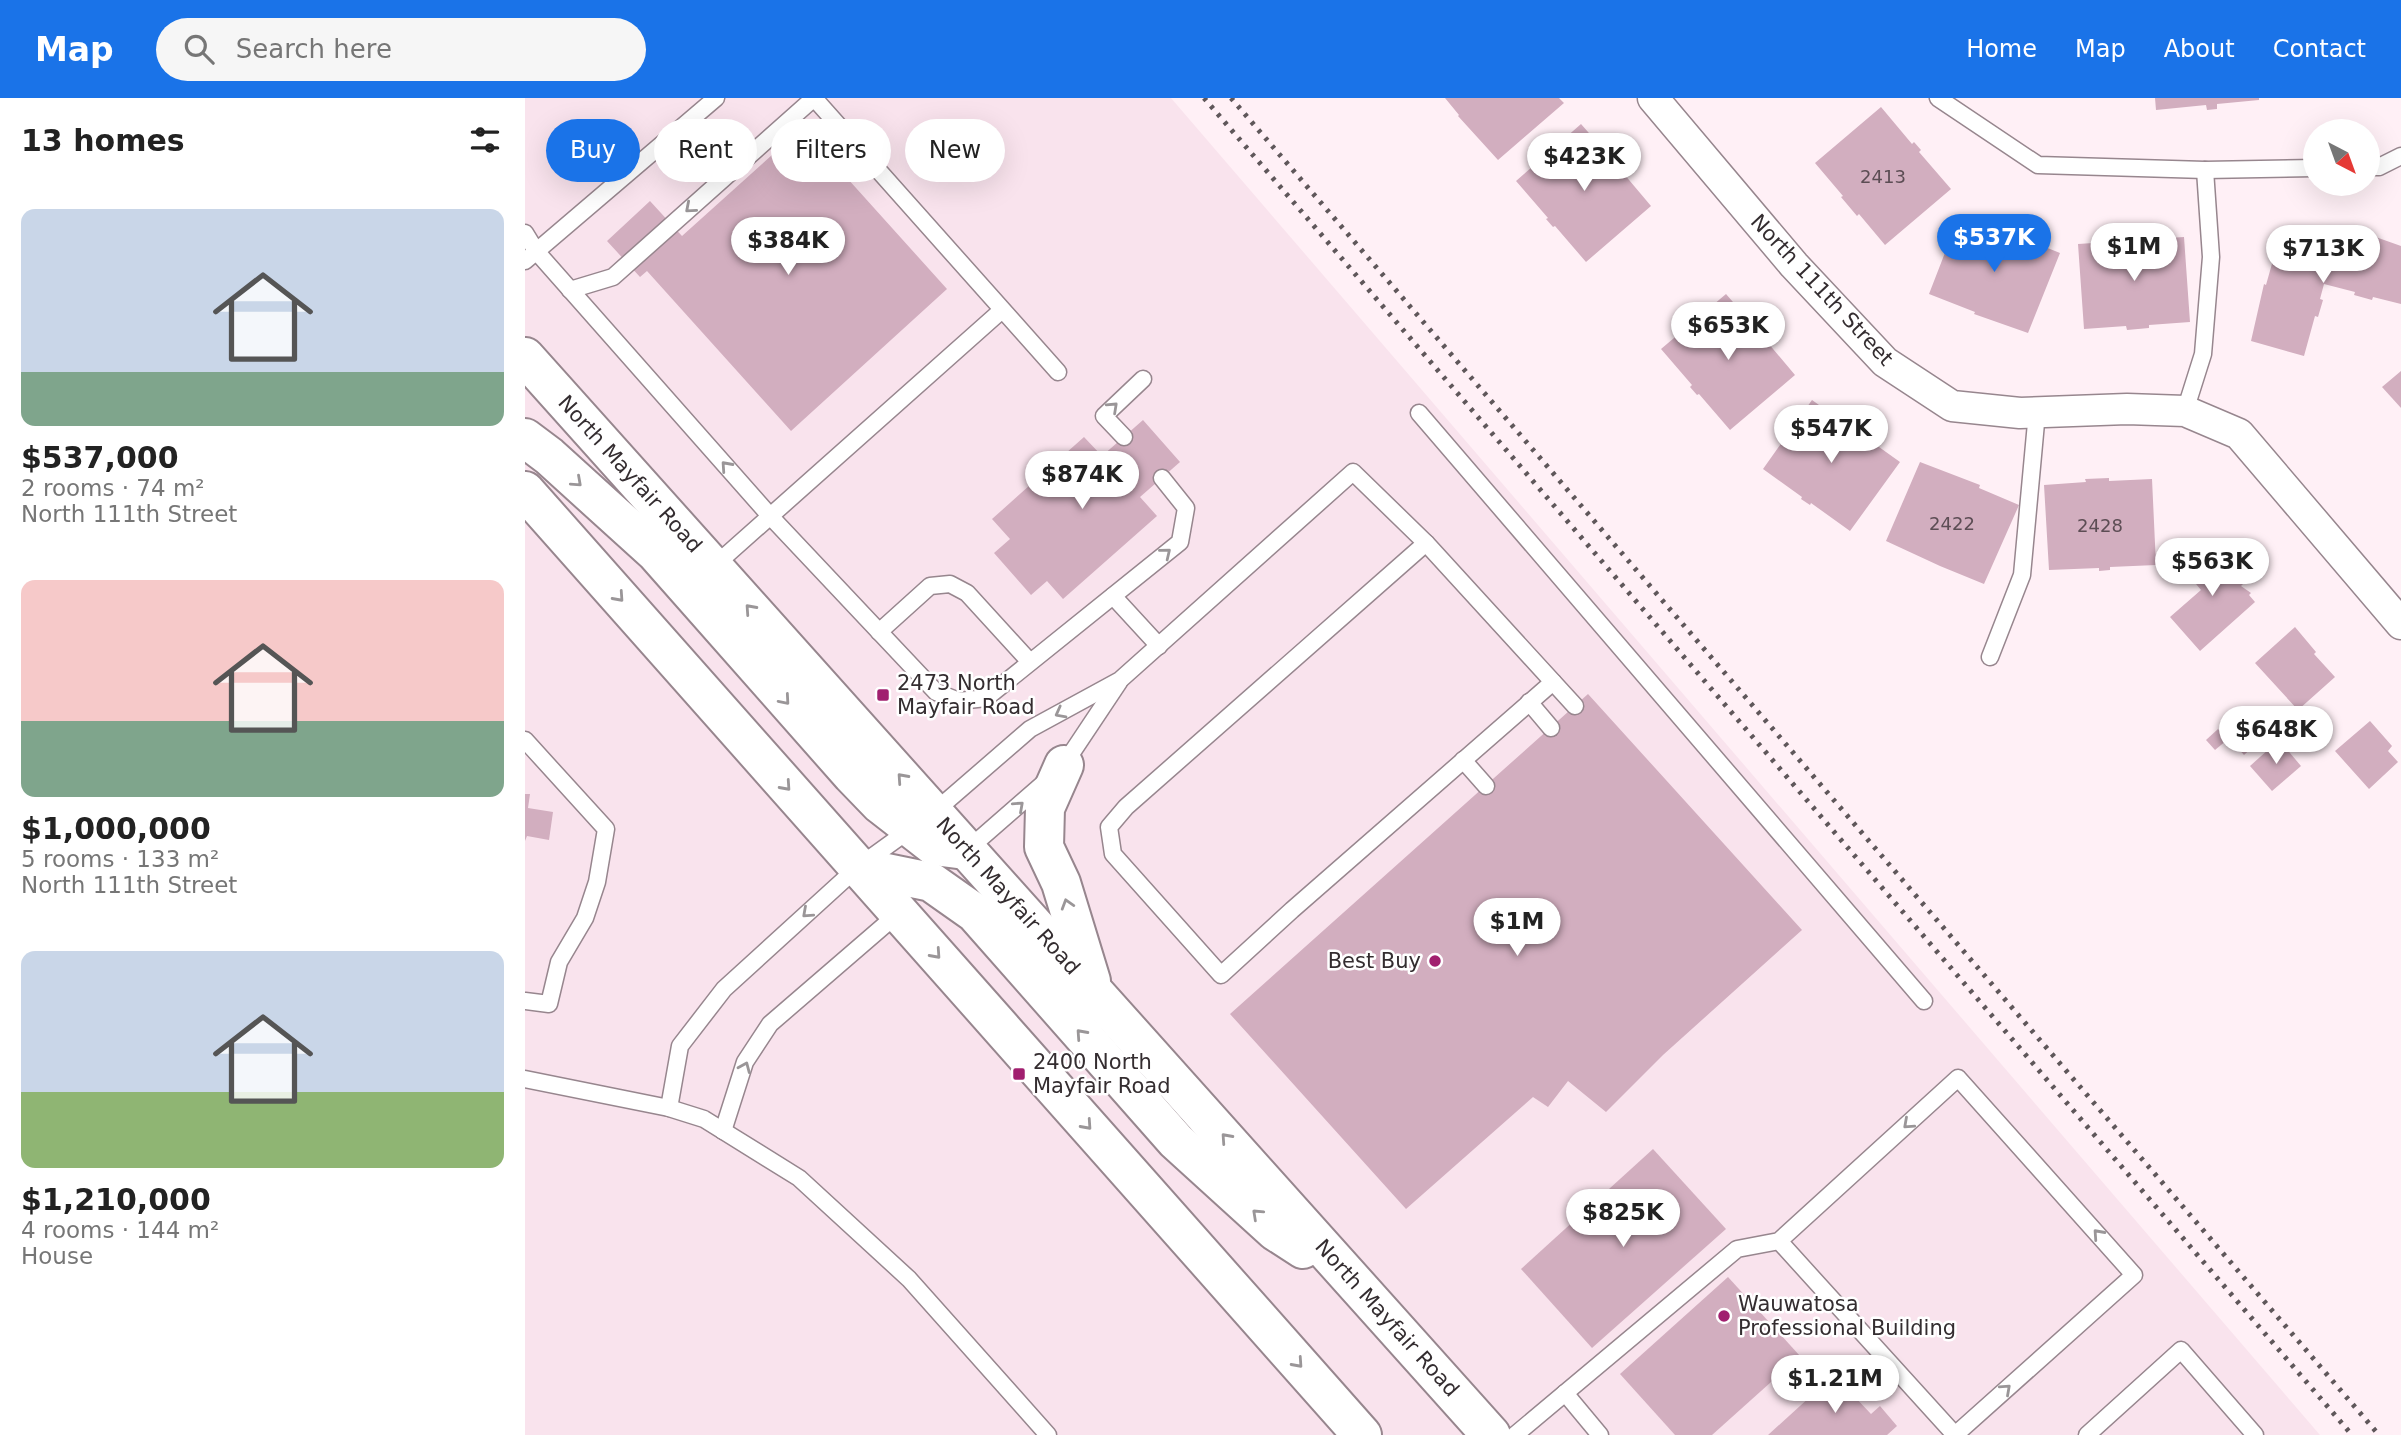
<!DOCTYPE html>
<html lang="en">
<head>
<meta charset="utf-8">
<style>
  :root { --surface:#fff; --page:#f6f6f6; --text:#222; --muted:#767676; --accent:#1a73e8 }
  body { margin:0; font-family:"DejaVu Sans",sans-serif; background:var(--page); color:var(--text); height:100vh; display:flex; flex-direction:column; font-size:26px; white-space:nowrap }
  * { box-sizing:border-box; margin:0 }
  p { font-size:23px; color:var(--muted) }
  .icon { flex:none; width:38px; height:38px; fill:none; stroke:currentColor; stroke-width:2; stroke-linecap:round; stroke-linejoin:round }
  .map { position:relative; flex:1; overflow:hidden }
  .sheet { display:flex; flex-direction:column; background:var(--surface); width:525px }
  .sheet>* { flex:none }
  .hud { position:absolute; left:21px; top:21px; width:665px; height:63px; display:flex; gap:14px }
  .needle { width:46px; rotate:139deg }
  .fabs { position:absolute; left:1778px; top:21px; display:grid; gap:14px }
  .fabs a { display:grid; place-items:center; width:77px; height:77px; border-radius:50%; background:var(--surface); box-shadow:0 7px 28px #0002; font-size:35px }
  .price { position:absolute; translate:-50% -60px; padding:0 16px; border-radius:24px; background:#fff; color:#222; font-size:23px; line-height:46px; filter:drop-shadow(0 2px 4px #0008) }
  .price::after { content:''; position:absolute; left:50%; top:42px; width:21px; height:16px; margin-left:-10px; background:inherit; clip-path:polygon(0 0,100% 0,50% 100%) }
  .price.selected { background:var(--accent); color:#fff }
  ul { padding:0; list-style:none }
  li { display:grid; align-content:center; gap:14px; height:371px; padding:0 21px }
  li span { display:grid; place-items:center; height:217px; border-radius:14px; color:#555 }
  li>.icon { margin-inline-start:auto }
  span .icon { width:126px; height:126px; fill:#fffc; stroke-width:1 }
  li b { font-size:30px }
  h2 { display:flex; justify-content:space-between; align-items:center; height:84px; padding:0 21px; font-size:30px }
  .pill { padding:0 24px; border-radius:32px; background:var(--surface); box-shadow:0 7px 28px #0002; font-size:24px; line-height:63px }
  .pill.selected { background:var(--accent); color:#fff }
  header { display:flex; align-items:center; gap:42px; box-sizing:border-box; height:98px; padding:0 35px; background:var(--accent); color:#fff }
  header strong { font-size:33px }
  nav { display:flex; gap:38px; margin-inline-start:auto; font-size:24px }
  .search { width:490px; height:63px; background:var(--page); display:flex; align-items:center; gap:18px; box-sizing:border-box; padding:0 24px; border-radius:38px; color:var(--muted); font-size:26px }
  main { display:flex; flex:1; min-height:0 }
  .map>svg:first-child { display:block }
</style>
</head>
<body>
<header>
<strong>Map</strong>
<div class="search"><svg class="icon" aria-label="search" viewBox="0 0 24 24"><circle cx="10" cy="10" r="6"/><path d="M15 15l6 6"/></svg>Search here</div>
<nav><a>Home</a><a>Map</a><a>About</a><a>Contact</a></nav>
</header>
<main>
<section class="sheet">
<h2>13 homes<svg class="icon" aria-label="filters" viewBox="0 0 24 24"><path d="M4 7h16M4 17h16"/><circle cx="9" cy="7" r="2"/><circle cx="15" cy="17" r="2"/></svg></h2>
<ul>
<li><span style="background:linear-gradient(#c9d6e8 75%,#7fa58c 0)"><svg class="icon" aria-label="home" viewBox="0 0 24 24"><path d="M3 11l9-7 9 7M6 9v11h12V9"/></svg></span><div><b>$537,000</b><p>2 rooms · 74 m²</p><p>North 111th Street</p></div></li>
<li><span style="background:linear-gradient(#f6c9c9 65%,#7fa58c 0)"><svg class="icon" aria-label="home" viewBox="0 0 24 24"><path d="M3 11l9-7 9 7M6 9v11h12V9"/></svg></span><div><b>$1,000,000</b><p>5 rooms · 133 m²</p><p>North 111th Street</p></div></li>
<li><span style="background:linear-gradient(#c9d6e8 65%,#8fb573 0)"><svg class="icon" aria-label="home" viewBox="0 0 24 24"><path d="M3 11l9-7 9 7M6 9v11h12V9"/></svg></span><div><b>$1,210,000</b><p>4 rooms · 144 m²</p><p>House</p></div></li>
</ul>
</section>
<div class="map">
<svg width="1876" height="1337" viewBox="0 0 1876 1337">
  <rect width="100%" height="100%" fill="#fff0f6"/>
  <path fill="#f9e3ed" d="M0,0H646L1795,1337H0Z"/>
  <g fill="#d2aebf">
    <path d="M920,0H1034L1039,5L973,62L933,18L934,17Z"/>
    <path d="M1630,0H1734V2L1692,6V11L1682,12L1681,7L1631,12Z"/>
    <path d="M1356,9L1387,46L1389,44L1396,52L1394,54L1426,91L1360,147L1334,116L1332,118L1316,99L1318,98L1290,65Z"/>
    <path d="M1056,26L1085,59L1087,57L1101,74L1099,76L1126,108L1061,164L1030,128L1028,129L1021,121L1023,120L991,83Z"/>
    <path d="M277,30L422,191L266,333L122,173L115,179L82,143L125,103L157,138Z"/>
    <path d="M1435,116L1479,133L1480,131L1490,135V137L1535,155L1503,235L1449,216L1450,214L1404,196Z"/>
    <path d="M1805,130L1843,140L1845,137L1876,148V206L1848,199L1847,202L1829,197L1830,194L1799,186L1795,201L1798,202L1793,219L1790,218L1779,258L1726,243L1739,186L1741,187L1752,148L1797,160Z"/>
    <path d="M1610,138L1611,142L1659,139L1665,224L1624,227V230L1602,232L1601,228L1559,231L1553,146L1599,143V139Z"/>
    <path d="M1201,196L1228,227L1230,225L1245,243L1243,245L1270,277L1205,332L1174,296L1172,297L1165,289L1167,287L1136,251Z"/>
    <path d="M1876,273V310L1857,289Z"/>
    <path d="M1287,302L1322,327L1324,324L1342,336L1340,339L1375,364L1325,433L1286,405L1285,407L1276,401L1277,399L1238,371Z"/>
    <path d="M618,322L655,364L615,399L632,418L538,501L522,483L506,497L469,455L485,441L467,421L559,339L577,358Z"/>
    <path d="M1395,364L1455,387L1454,390L1494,407L1459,486L1415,468L1361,443Z"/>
    <path d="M1584,380V383L1627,381L1631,467L1585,469V472L1574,473V470L1524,472L1519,387L1561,384L1560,381Z"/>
    <path d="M1685,445L1720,484L1716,488L1726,495L1724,497L1730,504L1675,553L1645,519L1676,492L1657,469Z"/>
    <path d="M1770,529L1791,554L1789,556L1810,579L1773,612L1730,565Z"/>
    <path d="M1063,596L1277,832L1138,957L1081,1014L1043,983L1023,1009L1008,999L881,1111L705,916Z"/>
    <path d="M1719,608L1743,635L1719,657L1695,630Z"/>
    <path d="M1845,623L1867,648L1863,653L1873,664L1844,691L1810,653Z"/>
    <path d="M1693,631L1702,642L1690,652L1681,642Z"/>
    <path d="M1754,642L1776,668L1747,693L1725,668Z"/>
    <path d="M0,696H5L3,710L28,714L24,742L2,738L0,743Z"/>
    <path d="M1128,1051L1201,1131L1067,1250L996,1171Z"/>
    <path d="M1203,1179L1275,1258L1187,1337H1150L1095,1276Z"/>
    <path d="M1309,1277L1346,1316L1355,1308L1372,1328L1362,1337H1243Z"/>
  </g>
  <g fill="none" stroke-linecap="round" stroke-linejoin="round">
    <defs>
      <g id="lane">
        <path d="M1413,0L1513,67L1680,72L1790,70"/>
        <path d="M1843,69H1854L1876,58"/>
        <path d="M0,135L11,153L246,419L411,594L434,603L461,600L655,444L661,410L637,380"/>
        <path d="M0,163L191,0"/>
        <path d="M45,192L88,179L289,0L533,274"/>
        <path d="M1660,313L1678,256L1686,159L1680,72"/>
        <path d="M894,315L1399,903"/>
        <path d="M599,339L579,318L618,281"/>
        <path d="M901,445L601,709L584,729L588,756L696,877L767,812L1028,584"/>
        <path d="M188,469L477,212"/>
        <path d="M588,498L634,548"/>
        <path d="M354,534L405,488L425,486L442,495L505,564"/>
        <path d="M1465,559L1497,477L1512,314"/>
        <path d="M1004,604L1026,630"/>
        <path d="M0,642L81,731L72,784L60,820L34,864L24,906L0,903"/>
        <path d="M938,662L961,688"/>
        <path d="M538,668L594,584"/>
        <path d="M408,715L505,631L595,582L828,374L901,445L1050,608"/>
        <path d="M441,753L519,685"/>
        <path d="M0,981L144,1010L179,1021L274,1080L384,1181L523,1337"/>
        <path d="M144,1010L155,948L199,891L333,769L387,730"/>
        <path d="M198,1033L220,964L245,926L376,813"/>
        <path d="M1040,1295L1075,1337"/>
        <path d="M990,1337L1212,1151L1254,1143L1433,980L1609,1177L1430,1337L1254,1143"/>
        <path d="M1562,1337L1656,1252L1730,1337"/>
      </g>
      <path id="street" d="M1128,0L1269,167L1360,264L1427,308L1495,315L1602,311L1660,313L1714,336L1876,526"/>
      <g id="primary">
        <path d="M0,259L966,1337"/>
        <path d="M0,340L24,358L131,455L327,677L355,706L409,748L440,752"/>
        <path d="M0,393L837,1337"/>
        <path d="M539,667L520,710L519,749L536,785L566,883"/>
        <path d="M333,769L406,784L450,815L651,1043L750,1133L778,1151"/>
      </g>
    </defs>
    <use href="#lane" stroke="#97868e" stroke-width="19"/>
    <use href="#street" stroke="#97868e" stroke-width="33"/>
    <use href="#primary" stroke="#97868e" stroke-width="42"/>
    <use href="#lane" stroke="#fff" stroke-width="16"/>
    <use href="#street" stroke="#fff" stroke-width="30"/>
    <use href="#primary" stroke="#fff" stroke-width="38"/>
    <g stroke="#5f575a" stroke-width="5" stroke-dasharray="3.5 7" stroke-linecap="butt">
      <path d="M679,0L1827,1337"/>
      <path d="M706,0L1854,1337"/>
    </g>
  </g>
  <defs><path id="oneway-chevron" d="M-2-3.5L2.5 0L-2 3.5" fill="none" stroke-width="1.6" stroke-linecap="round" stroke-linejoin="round" transform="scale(1.75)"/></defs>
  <g stroke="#9a9698">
    <use href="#oneway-chevron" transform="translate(165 110) rotate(139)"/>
    <use href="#oneway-chevron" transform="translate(588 309) rotate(-43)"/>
    <use href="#oneway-chevron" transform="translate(201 368) rotate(-132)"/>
    <use href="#oneway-chevron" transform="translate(52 384) rotate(42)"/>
    <use href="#oneway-chevron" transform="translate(641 455) rotate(-39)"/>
    <use href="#oneway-chevron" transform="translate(94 499) rotate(48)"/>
    <use href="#oneway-chevron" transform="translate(225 511) rotate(-132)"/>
    <use href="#oneway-chevron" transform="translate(260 602) rotate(49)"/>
    <use href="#oneway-chevron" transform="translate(535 615) rotate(152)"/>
    <use href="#oneway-chevron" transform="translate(377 680) rotate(-132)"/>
    <use href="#oneway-chevron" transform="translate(261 688) rotate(48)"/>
    <use href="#oneway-chevron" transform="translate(494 708) rotate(-42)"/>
    <use href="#oneway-chevron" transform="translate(542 806) rotate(-107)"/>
    <use href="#oneway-chevron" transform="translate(282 815) rotate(138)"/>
    <use href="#oneway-chevron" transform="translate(411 856) rotate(48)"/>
    <use href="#oneway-chevron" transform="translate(556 936) rotate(-132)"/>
    <use href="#oneway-chevron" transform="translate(220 969) rotate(-67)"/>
    <use href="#oneway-chevron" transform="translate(1383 1026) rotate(138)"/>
    <use href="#oneway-chevron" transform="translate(562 1027) rotate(48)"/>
    <use href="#oneway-chevron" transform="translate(701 1040) rotate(-132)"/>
    <use href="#oneway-chevron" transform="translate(732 1116) rotate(-137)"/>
    <use href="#oneway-chevron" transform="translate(1573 1136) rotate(-132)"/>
    <use href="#oneway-chevron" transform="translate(773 1265) rotate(48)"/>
    <use href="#oneway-chevron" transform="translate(1481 1291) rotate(-42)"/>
  </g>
  <g fill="#a11f6f" stroke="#fff" stroke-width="2.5">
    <rect x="351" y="590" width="14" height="14" rx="3.5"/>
    <circle cx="910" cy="863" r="7"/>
    <rect x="487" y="969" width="14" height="14" rx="3.5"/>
    <circle cx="1199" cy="1218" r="7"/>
  </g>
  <g text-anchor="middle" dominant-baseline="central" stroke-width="5" stroke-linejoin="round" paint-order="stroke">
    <g font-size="18" fill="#5c4d54">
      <text x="1358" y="78">2413</text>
      <text x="1427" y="425">2422</text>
      <text x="1575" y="427">2428</text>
    </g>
    <g font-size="21" fill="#342d30" stroke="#fff">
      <text transform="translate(1297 192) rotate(47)">North 111th Street</text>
      <text transform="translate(105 376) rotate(48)">North Mayfair Road</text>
      <text transform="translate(483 798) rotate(48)">North Mayfair Road</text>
      <text transform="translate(862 1220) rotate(48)">North Mayfair Road</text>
    </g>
    <g font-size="21" fill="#342d30" stroke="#fff" text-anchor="start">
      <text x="372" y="585">2473 North<tspan x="372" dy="24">Mayfair Road</tspan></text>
      <text x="896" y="863" text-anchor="end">Best Buy</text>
      <text x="508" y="964">2400 North<tspan x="508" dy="24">Mayfair Road</tspan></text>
      <text x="1213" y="1206">Wauwatosa<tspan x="1213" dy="24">Professional Building</tspan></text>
    </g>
  </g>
</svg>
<div class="fabs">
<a><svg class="needle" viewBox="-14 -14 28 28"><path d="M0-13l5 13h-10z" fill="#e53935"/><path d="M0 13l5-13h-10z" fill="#767676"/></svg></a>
</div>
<b class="price" style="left:1059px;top:95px">$423K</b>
<b class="price selected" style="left:1469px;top:176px">$537K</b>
<b class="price" style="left:263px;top:179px">$384K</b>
<b class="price" style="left:1609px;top:185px">$1M</b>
<b class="price" style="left:1798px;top:187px">$713K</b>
<b class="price" style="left:1203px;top:264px">$653K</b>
<b class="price" style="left:1306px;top:367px">$547K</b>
<b class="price" style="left:557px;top:413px">$874K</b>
<b class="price" style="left:1687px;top:500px">$563K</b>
<b class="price" style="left:1751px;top:668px">$648K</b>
<b class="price" style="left:992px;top:860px">$1M</b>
<b class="price" style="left:1098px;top:1151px">$825K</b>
<b class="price" style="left:1310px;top:1317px">$1.21M</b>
<div class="hud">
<a class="pill selected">Buy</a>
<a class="pill">Rent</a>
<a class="pill">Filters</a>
<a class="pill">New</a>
</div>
</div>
</main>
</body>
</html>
